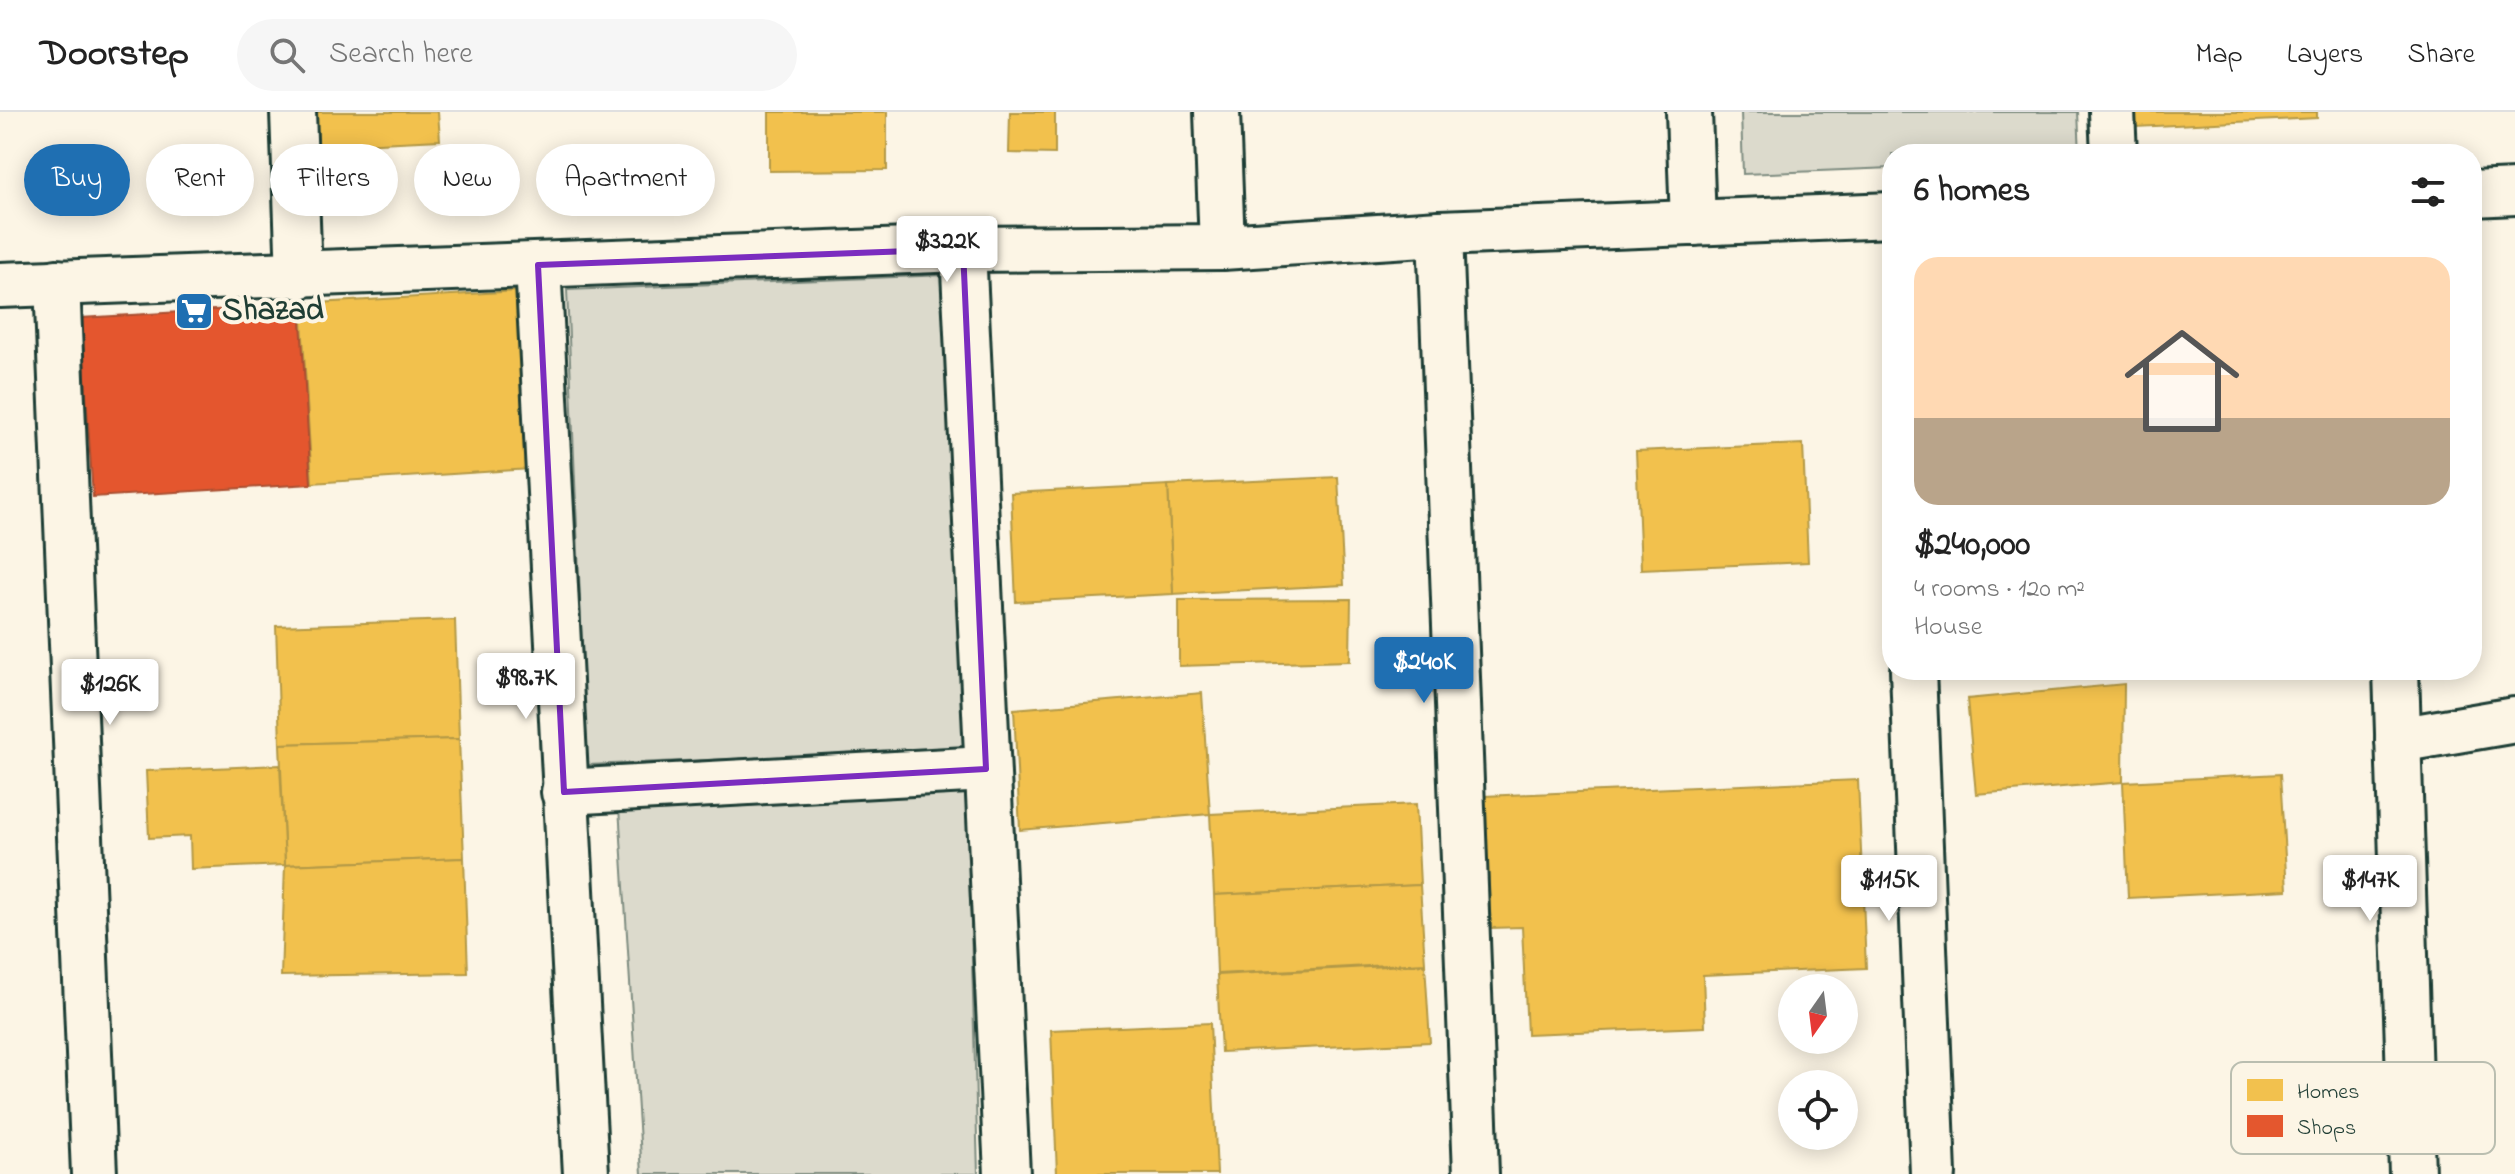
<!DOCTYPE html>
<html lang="en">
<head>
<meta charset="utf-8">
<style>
  :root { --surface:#fff; --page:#f6f6f6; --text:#222; --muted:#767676; --line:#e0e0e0; --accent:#1f6fb2 }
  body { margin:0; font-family:"Indie Flower",sans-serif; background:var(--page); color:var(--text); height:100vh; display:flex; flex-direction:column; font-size:30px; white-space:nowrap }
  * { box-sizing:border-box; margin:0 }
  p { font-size:26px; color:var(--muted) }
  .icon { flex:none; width:44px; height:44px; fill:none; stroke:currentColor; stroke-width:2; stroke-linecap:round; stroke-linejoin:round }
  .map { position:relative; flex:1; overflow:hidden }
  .sheet { position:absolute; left:1882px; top:32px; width:600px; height:536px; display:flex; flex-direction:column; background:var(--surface); border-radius:32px; box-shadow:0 4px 20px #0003 }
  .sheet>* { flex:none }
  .top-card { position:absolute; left:24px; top:32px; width:760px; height:72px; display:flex; gap:16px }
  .needle { width:52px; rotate:194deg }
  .buttons { position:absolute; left:1778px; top:862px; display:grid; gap:16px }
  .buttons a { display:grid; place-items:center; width:80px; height:80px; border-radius:50%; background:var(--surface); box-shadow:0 4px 20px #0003; font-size:40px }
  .price { position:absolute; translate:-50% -68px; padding:0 18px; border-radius:8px; background:#fff; color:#222; font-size:26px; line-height:52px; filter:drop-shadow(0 2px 4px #0008) }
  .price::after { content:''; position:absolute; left:50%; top:48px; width:24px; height:18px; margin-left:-12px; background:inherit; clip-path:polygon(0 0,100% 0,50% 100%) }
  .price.active { background:var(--accent); color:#fff }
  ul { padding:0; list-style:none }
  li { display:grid; align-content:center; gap:16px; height:424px; padding:0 32px }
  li+li { border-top:2px solid var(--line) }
  li span { display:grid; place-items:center; height:248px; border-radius:24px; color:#555 }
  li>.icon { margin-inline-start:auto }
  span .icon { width:144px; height:144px; fill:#fffc; stroke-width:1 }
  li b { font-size:34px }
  h2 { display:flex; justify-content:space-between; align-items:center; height:96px; padding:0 32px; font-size:34px }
  .tag { padding:0 28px; border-radius:36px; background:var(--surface); box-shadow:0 4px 20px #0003; font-size:28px; line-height:72px }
  .tag.active { background:var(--accent); color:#fff }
  header { display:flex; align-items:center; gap:48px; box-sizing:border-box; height:112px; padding:0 40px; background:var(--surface); border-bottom:2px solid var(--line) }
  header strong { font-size:38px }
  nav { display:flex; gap:44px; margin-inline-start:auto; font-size:28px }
  .search { width:560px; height:72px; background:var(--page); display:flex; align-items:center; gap:20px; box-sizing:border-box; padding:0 28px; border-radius:44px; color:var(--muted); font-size:30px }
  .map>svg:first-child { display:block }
</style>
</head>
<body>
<header>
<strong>Doorstep</strong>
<div class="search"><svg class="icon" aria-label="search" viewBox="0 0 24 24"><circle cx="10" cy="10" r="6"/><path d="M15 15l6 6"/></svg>Search here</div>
<nav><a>Map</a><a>Layers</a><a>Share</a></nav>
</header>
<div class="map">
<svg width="2515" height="1062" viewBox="0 0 2515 1062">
  <rect width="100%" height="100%" fill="#fcf5e5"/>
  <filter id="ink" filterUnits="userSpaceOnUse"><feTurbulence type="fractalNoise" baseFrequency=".0125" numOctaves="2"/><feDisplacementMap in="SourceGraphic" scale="16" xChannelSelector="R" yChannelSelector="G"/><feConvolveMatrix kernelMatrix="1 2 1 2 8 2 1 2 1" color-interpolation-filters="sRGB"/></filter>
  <g filter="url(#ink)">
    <g fill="#dcdacc" stroke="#7e8c80" stroke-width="2">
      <path d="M1741,0H2078L2080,42H1892V56L1743,62Z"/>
      <path d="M946,163L968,637L587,653L567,178Z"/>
      <path d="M967,669L978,1062H642L619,695Z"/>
    </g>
    <g fill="#f2c14e" stroke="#b39946" stroke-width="2">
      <path d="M315,0H438L440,28L317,34Z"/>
      <path d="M769,0H887V58L769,59Z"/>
      <path d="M1010,0H1055V42L1009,41Z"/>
      <path d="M2134,0H2317V6L2135,15Z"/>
      <path d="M519,179L531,357L312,371L301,192Z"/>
      <path d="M1803,332L1808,450L1641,457L1636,339Z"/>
      <path d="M1338,365L1344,473L1173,482L1168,373Z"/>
      <path d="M1168,373L1173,482L1016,490L1011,381Z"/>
      <path d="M1351,487L1350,549L1179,554V488Z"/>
      <path d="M455,508L459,627L280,632L276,514Z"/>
      <path d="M2124,572L2123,670L1976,682L1967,587Z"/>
      <path d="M1202,581L1210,702L1020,718L1014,597Z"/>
      <path d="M459,627L464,746L285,753L280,632Z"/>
      <path d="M280,653L285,753L191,757L190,724L149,726L146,659Z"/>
      <path d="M2280,662L2287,778L2128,786L2123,670Z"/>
      <path d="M1858,668L1866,856L1703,863L1705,915L1527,922L1522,815L1491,816L1484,684Z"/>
      <path d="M1416,692L1420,773L1214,783L1210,702Z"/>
      <path d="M464,746L468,861L281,864L285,753Z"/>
      <path d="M1420,773L1425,851L1217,862L1214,783Z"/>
      <path d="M1425,852L1430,930L1221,940L1217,863Z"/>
      <path d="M1210,911L1217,1062H1057L1051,918Z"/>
    </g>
    <path fill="#e4572e" stroke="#a94f30" stroke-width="2" d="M300,193L311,372L93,385L81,206Z"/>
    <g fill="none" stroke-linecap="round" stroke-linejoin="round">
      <defs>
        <g id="minor">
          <path d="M293,0L299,164"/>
          <path d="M1217,0L1222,135"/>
          <path d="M1689,0L1693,111"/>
          <path d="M2112,0L2114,42"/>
          <path d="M2472,82L2515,80"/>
          <path d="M1440,121L1476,1062"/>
          <path d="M963,137L1007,1062"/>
          <path d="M538,153L586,1062"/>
          <path d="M57,170L94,1062"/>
          <path d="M0,173L963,137L1222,135L1440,121L1892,103"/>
          <path d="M1913,558L1933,1062"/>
          <path d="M2396,558L2412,1062"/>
          <path d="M2398,628L2515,608"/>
          <path d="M564,680L986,657"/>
        </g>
      </defs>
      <use href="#minor" stroke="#1f3d34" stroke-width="50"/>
      <use href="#minor" stroke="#fcf5e5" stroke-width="44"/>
    </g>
  </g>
  <path fill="none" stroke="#7b2cbf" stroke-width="6" stroke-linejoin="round" d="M963,137L986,657L564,680L538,153Z"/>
  <defs>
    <symbol id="supermarket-square" viewBox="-11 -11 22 22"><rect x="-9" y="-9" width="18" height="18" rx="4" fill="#1f6fb2" stroke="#fcf5e5"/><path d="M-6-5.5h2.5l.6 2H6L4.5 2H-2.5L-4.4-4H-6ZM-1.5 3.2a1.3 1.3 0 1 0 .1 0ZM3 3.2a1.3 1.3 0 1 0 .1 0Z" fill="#fff"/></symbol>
  </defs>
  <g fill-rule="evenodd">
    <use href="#supermarket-square" x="172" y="177" width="44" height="44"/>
  </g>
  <g text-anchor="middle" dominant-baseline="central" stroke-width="8" stroke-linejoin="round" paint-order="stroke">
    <g font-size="32" font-weight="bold" fill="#1f3d34" stroke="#fcf5e5" text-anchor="start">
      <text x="222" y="199">Shazad</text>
    </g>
  </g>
  <rect x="2231" y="950" width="264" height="92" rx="12" fill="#fcf5e5" stroke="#babeb0" stroke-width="2"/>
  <rect x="2247" y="967" width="36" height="22" fill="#f2c14e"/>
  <rect x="2247" y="1003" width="36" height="22" fill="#e4572e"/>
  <g font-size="22" fill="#1f3d34">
    <text x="2297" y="986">Homes</text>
    <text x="2297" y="1022">Shops</text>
  </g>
</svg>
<div class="buttons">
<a><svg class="needle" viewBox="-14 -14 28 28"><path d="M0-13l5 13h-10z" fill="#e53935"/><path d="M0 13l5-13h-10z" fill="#767676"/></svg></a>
<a><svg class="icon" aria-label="locate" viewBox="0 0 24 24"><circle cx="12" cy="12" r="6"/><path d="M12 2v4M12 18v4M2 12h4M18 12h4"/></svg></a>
</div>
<b class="price" style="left:947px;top:172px">$322K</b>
<b class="price active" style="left:1424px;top:593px">$240K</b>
<b class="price" style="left:526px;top:609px">$98.7K</b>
<b class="price" style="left:110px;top:615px">$126K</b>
<b class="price" style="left:1889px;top:811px">$115K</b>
<b class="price" style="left:2370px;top:811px">$147K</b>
<div class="top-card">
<a class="tag active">Buy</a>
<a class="tag">Rent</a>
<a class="tag">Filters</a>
<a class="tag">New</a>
<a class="tag">Apartment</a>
</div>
<section class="sheet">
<h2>6 homes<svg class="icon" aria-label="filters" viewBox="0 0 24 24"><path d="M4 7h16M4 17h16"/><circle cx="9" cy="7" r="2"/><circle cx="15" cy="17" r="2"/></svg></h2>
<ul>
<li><span style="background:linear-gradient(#ffd9b3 65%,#b9a48a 0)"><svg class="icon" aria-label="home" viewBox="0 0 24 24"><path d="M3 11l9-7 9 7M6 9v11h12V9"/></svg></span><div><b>$240,000</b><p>4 rooms · 120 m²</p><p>House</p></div></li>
</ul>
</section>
</div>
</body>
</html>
